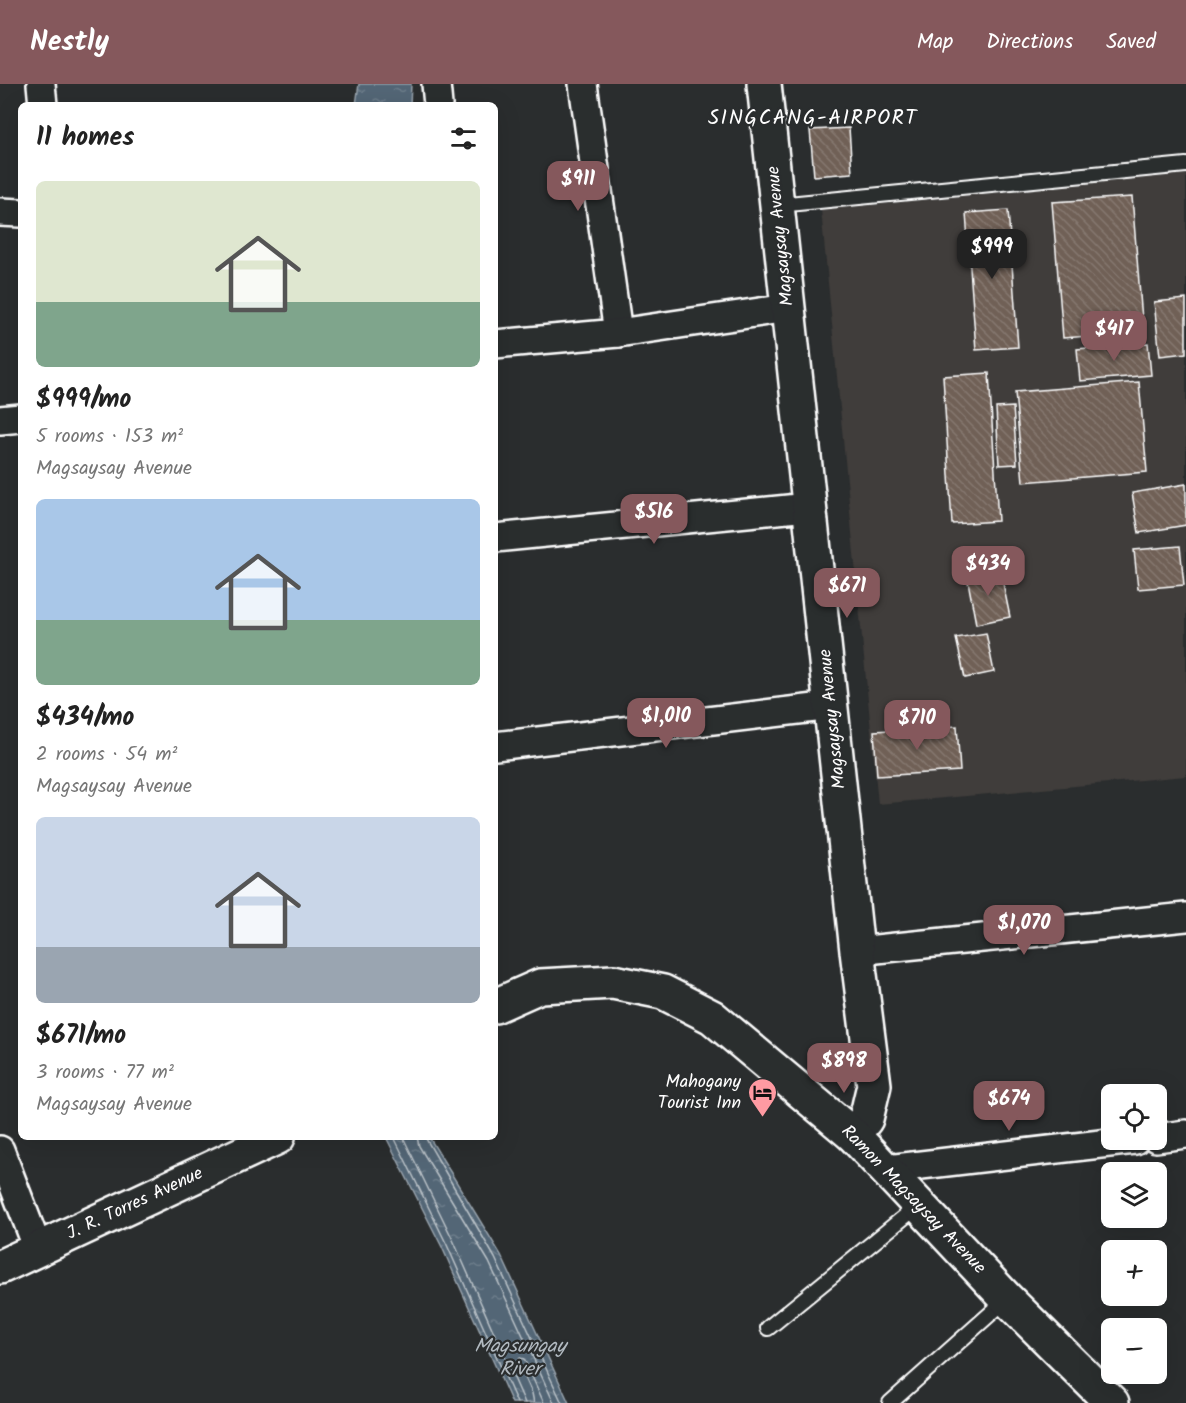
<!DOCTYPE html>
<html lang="en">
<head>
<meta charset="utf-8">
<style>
  :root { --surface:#fff; --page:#f2f2f2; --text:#222; --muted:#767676; --accent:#85585c }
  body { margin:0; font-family:Kalam,sans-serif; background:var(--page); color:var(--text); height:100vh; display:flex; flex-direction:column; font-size:22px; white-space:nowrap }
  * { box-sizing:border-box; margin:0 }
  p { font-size:20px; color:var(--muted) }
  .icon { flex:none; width:33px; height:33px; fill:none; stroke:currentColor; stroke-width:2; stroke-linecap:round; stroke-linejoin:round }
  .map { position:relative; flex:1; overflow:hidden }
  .drawer { position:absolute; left:18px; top:18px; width:480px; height:1038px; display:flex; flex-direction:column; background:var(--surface); border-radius:9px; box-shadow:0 6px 24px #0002 }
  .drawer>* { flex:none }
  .controls { position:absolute; left:1101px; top:1000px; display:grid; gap:12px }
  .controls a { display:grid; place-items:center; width:66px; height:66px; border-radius:9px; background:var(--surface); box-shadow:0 6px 24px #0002; font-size:30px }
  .price { position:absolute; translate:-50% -51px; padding:0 14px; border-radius:12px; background:var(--accent); color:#fff; font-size:20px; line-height:39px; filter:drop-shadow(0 2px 3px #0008) }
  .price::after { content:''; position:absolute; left:50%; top:36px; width:18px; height:14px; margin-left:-9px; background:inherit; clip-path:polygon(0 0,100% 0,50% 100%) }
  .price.selected { background:#222; color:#fff }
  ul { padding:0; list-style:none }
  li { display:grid; align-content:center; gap:12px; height:318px; padding:0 18px }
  li span { display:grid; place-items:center; height:186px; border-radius:9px; color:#555 }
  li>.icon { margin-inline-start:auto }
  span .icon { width:108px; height:108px; fill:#fffc; stroke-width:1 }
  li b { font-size:26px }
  h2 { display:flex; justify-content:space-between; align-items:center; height:72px; padding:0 18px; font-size:26px }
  header { display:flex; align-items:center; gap:36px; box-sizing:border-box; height:84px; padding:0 30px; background:var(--accent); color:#fff }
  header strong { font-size:28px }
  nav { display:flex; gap:33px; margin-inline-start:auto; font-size:21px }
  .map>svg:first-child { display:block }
</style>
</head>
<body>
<header>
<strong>Nestly</strong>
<nav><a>Map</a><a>Directions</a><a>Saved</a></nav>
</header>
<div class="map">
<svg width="1186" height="1319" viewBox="0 0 1186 1319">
  <defs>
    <pattern id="water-ripples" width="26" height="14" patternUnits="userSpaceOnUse" patternTransform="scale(1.5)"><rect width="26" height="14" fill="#536676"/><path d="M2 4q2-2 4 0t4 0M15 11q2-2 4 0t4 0" fill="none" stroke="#6d7d8b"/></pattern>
    <pattern id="building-back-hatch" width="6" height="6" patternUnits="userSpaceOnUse" patternTransform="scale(1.5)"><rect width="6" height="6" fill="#706057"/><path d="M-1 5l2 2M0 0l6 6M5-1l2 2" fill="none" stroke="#857870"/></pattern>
  </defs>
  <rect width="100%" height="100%" fill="#2a2d2e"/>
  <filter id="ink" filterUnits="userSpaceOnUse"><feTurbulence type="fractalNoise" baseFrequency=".0167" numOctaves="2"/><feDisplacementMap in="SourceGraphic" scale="12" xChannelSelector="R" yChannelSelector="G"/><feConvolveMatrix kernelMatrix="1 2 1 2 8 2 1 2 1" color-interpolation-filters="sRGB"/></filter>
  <g filter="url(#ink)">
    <path fill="#3f3c3a" d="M1186,90V692L878,720L821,126Z"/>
    <g fill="url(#water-ripples)" stroke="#98a3ad" stroke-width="1.5">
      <path d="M359,0H411L410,21H356Z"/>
      <path d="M386,1053H429L501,1171L569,1319H512L442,1163Z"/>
    </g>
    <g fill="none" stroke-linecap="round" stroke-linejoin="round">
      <g stroke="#bac2c8" stroke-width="1.5">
        <path d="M394,1053L447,1161L517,1319"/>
        <path d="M403,1053L454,1158L525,1319"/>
        <path d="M417,1053L419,1062L489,1178L554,1319"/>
        <path d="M425,1053L495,1174L562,1319"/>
        <path d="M534,1319L532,1309L518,1278L520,1274L524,1275L544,1319"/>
      </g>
    </g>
    <g fill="url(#building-back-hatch)" stroke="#fff" stroke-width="1.5">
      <path d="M849,44L852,89L814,92L810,46Z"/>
      <path d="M1132,113L1143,248L1063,254L1052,118Z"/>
      <path d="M1008,126L1018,263L976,266L966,129Z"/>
      <path d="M1186,215V269L1160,272L1154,218Z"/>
      <path d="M1148,259L1151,291L1080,297L1077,265Z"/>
      <path d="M989,289L998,437L952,440L943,292Z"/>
      <path d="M1139,298L1147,388L1023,398L1015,308Z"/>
      <path d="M1013,323L1017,380L999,381L996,324Z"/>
      <path d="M1186,400V441L1139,449L1132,409Z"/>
      <path d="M1180,462L1184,501L1138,505L1134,466Z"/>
      <path d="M1000,485L1010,533L976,540L967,492Z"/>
      <path d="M986,549L994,588L965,594L956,554Z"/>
      <path d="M957,642L960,687L877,692L874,647Z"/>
    </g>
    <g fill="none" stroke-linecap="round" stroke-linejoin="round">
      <defs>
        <g id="lane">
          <path d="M778,121L1186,81"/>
          <path d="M768,1244L919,1121"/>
          <path d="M890,1319L1007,1215"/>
        </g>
        <g id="street">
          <path d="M41,0L43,21"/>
          <path d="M436,0L438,21"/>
          <path d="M583,0L618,249"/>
          <path d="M0,128L21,129"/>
          <path d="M495,260L618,249L788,224"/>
          <path d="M0,336L21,334"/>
          <path d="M495,454L808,423"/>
          <path d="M495,662L832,622"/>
          <path d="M857,867L1186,833"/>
          <path d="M1156,1054L1186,1050"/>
          <path d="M0,1066L38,1165"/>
          <path d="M887,1085L1135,1056"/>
        </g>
        <g id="secondary">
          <path d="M764,0L857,867L874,1001L866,1035L853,1051"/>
          <path d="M495,922L540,902L613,898L663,908L712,933L853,1051L1007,1215L1112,1319"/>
          <path d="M0,1183L278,1053"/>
        </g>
      </defs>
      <use href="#lane" stroke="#fff" stroke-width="18"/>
      <use href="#street" stroke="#fff" stroke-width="32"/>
      <use href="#secondary" stroke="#fff" stroke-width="38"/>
      <use href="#lane" stroke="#2a2d2e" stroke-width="14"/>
      <use href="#street" stroke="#2a2d2e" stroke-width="27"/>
      <use href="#secondary" stroke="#2a2d2e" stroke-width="33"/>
    </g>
  </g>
  <defs>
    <symbol id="hotel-pin" viewBox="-11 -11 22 30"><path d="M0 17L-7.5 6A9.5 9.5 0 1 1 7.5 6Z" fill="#ff9aa2" stroke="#2a2d2e"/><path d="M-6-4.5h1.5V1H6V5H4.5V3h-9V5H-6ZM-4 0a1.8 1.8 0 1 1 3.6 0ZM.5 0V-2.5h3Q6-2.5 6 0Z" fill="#111"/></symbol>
  </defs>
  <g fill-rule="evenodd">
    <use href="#hotel-pin" x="746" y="992" width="33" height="45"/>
  </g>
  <g text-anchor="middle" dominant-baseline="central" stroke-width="4.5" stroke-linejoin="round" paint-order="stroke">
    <g font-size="18" fill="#fff" stroke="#2a2d2e">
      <text transform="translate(781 152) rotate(-96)">Magsaysay Avenue</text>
      <text transform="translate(833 635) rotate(-96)">Magsaysay Avenue</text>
      <text transform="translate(913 1116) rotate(46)">Ramon Magsaysay Avenue</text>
      <text transform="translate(135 1120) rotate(-25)">J. R. Torres Avenue</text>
    </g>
    <g font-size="18" fill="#fff" stroke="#2a2d2e" text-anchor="end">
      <text x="741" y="998">Mahogany<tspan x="741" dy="21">Tourist Inn</tspan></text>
    </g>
    <g font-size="20" font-style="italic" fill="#b2bac1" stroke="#2a2d2e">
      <text x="520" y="1263">Magsungay<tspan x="520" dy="23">River</tspan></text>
    </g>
    <g font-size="21" letter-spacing="1.5" fill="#fff" stroke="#2a2d2e">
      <text x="813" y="34">SINGCANG-AIRPORT</text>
    </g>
  </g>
</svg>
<div class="controls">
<a><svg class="icon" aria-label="locate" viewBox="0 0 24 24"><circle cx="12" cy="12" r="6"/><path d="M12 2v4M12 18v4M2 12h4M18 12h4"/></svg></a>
<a><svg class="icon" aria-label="layers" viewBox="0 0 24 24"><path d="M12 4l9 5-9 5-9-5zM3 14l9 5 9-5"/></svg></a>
<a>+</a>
<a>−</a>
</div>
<b class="price" style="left:578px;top:128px">$911</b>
<b class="price selected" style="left:992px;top:196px">$999</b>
<b class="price" style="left:1114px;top:278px">$417</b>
<b class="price" style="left:654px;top:461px">$516</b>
<b class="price" style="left:988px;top:513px">$434</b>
<b class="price" style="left:847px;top:535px">$671</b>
<b class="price" style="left:666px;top:665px">$1,010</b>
<b class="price" style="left:917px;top:667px">$710</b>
<b class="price" style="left:1024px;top:872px">$1,070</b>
<b class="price" style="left:844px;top:1010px">$898</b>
<b class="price" style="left:1009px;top:1048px">$674</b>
<section class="drawer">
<h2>11 homes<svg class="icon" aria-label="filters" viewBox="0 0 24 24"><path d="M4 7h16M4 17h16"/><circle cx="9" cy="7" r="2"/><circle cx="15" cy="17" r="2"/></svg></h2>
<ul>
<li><span style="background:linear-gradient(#dfe7d0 65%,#7fa58c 0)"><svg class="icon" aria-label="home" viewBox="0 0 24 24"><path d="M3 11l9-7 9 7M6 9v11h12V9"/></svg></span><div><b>$999/mo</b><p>5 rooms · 153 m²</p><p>Magsaysay Avenue</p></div></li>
<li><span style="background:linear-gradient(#a9c7e8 65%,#7fa58c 0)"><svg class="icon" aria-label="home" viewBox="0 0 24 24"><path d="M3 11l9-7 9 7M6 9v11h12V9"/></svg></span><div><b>$434/mo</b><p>2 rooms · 54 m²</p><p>Magsaysay Avenue</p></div></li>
<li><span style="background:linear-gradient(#c9d6e8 70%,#9aa5b1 0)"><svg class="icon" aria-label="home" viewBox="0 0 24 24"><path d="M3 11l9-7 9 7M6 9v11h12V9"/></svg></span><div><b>$671/mo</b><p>3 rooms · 77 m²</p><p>Magsaysay Avenue</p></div></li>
</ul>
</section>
</div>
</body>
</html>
